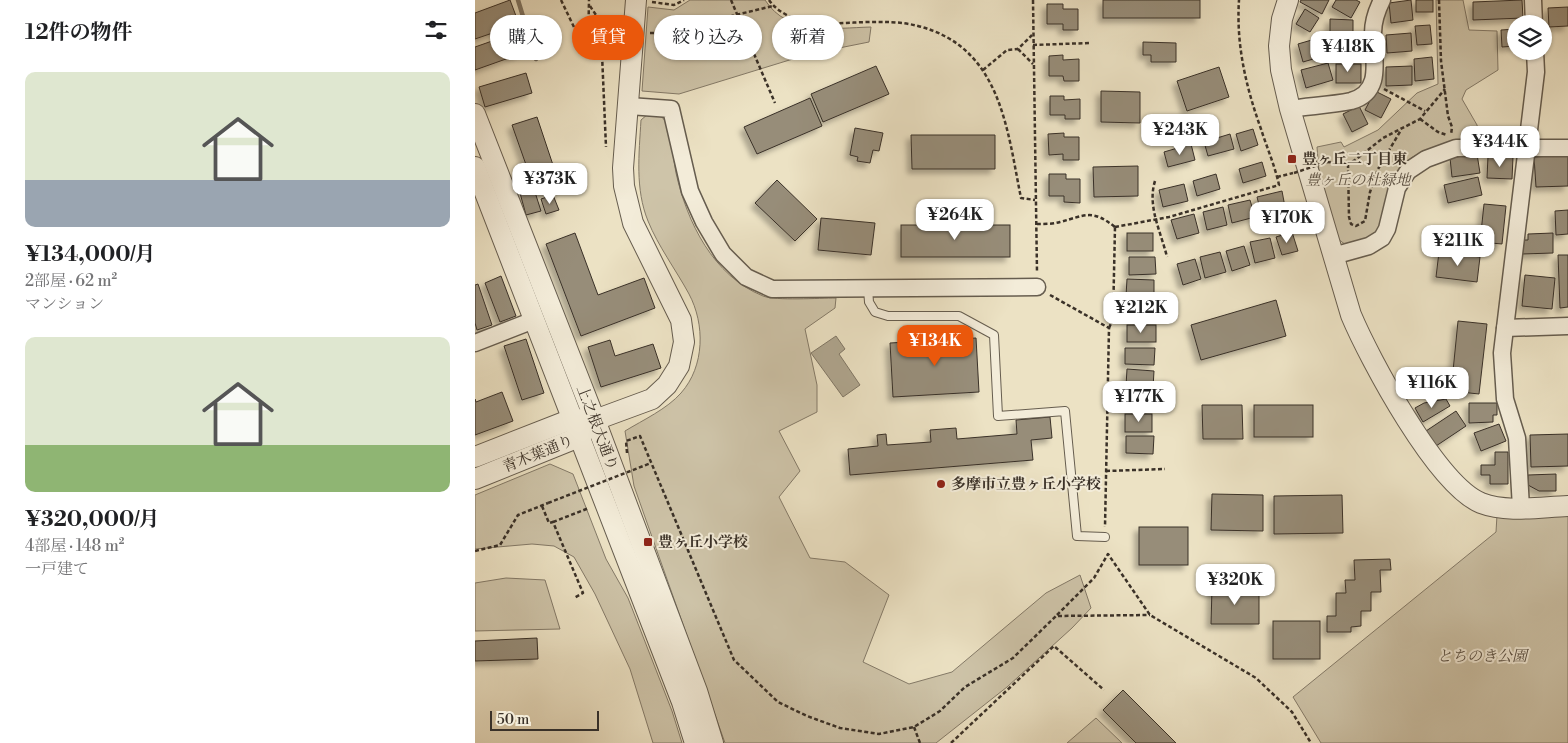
<!DOCTYPE html>
<html lang="ja">
<head>
<meta charset="utf-8">
<style>
  :root { --surface:#fff; --page:#f2f2f2; --text:#202124; --muted:#757577; --accent:#ea580c }
  body { margin:0; font-family:"Libre Bodoni","Noto Serif JP",serif; background:var(--page); color:var(--text); height:100vh; display:flex; flex-direction:column; font-size:19px; white-space:nowrap }
  * { box-sizing:border-box; margin:0 }
  p { font-size:16px; color:var(--muted) }
  .icon { flex:none; width:28px; height:28px; fill:none; stroke:currentColor; stroke-width:2; stroke-linecap:round; stroke-linejoin:round }
  .map { position:relative; flex:1; overflow:hidden }
  .sheet { display:flex; flex-direction:column; background:var(--surface); width:475px }
  .sheet>* { flex:none }
  .top-card { position:absolute; left:15px; top:15px; width:475px; height:45px; display:flex; gap:10px }
  .buttons { position:absolute; left:1032px; top:15px; display:grid; gap:10px }
  .buttons a { display:grid; place-items:center; width:45px; height:45px; border-radius:50%; background:var(--surface); box-shadow:0 1px 4px #0004; font-size:25px }
  .scale { position:absolute; left:15px; bottom:12px; width:109px; box-sizing:border-box; padding-left:5px; border:2px solid #3a3128; border-top:0; font-size:14px; line-height:18px; white-space:nowrap; color:#3a3128; -webkit-text-stroke:4px #f3ecd9; paint-order:stroke }
  .price { position:absolute; translate:-50% -42px; padding:0 11px; border-radius:10px; background:#fff; color:#222; font-size:16px; line-height:32px; filter:drop-shadow(0 1px 2px #0008) }
  .price::after { content:''; position:absolute; left:50%; top:30px; width:15px; height:11px; margin-left:-8px; background:inherit; clip-path:polygon(0 0,100% 0,50% 100%) }
  .price.on { background:var(--accent); color:#fff }
  ul { padding:0; list-style:none }
  li { display:grid; align-content:center; gap:10px; height:265px; padding:0 25px }
  li span { display:grid; place-items:center; height:155px; border-radius:10px; color:#555 }
  li>.icon { margin-inline-start:auto }
  span .icon { width:90px; height:90px; fill:#fffc; stroke-width:1 }
  li b { font-size:21px }
  h2 { display:flex; justify-content:space-between; align-items:center; height:60px; padding:0 25px; font-size:21px }
  .pill { padding:0 18px; border-radius:22px; background:var(--surface); box-shadow:0 1px 4px #0004; font-size:18px; line-height:45px }
  .pill.on { background:var(--accent); color:#fff }
  main { display:flex; flex:1; min-height:0 }
  .map>svg:first-child { display:block }
</style>
</head>
<body>
<main>
<section class="sheet">
<h2>12件の物件<svg class="icon" aria-label="filters" viewBox="0 0 24 24"><path d="M4 7h16M4 17h16"/><circle cx="9" cy="7" r="2"/><circle cx="15" cy="17" r="2"/></svg></h2>
<ul>
<li><span style="background:linear-gradient(#dfe7d0 70%,#9aa5b1 0)"><svg class="icon" aria-label="home" viewBox="0 0 24 24"><path d="M3 11l9-7 9 7M6 9v11h12V9"/></svg></span><div><b>¥134,000/月</b><p>2部屋 · 62 m²</p><p>マンション</p></div></li>
<li><span style="background:linear-gradient(#dfe7d0 70%,#8fb573 0)"><svg class="icon" aria-label="home" viewBox="0 0 24 24"><path d="M3 11l9-7 9 7M6 9v11h12V9"/></svg></span><div><b>¥320,000/月</b><p>4部屋 · 148 m²</p><p>一戸建て</p></div></li>
</ul>
</section>
<div class="map">
<svg width="1093" height="743" viewBox="0 0 1093 743">
  <defs>
    <filter id="shadow"><feDropShadow dx="-4.5" dy="4.5" stdDeviation="2.5" flood-color="#0004"/></filter>
  </defs>
  <rect width="100%" height="100%" fill="#ece2c4"/>
  <filter id="stains"><feTurbulence type="fractalNoise" baseFrequency=".004" numOctaves="4"/><feColorMatrix values="0 0 0 0 .2 0 0 0 0 .09 0 0 0 0 .02 0 0 0 .5 -.17"/></filter>
  <radialGradient id="worn" r=".72"><stop offset=".6" stop-color="#630" stop-opacity="0"/><stop offset="1" stop-color="#630" stop-opacity=".3"/></radialGradient>
  <g fill="#cec4a9" stroke="#847a68">
    <path d="M215,0H290C313,36 359,28 396,27L394,42L334,54L204,94L167,91L173,7L199,10Z"/>
    <path d="M961,0H988L994,30L1022,31L1023,70L991,90L987,99L1002,125L1005,141C982,146 950,146 932,161C910,180 917,220 896,236C890,241 878,242 871,245L863,239L844,173L842,147L866,142L869,147L903,130L942,93L963,84Z"/>
    <path d="M173,114C181,114 189,116 192,124C197,139 198,157 201,173C212,222 238,276 288,296C301,301 344,298 361,298L360,308L330,329L342,385V412L304,431L325,471L304,497L335,558L370,562L414,595L388,662L434,684L477,672L571,593L605,575L616,608L597,628L532,687L461,743H250L159,486L150,431C168,420 192,409 206,393C230,366 230,324 214,294C201,270 183,246 173,221C160,189 164,154 166,120Z"/>
    <path d="M75,464L98,474L131,559L153,598L197,711L207,743H178L155,669L120,594L99,557L79,546L57,544L0,549V495Z"/>
    <path d="M1093,512V743H846L818,697L1021,532L1022,515Z"/>
    <path d="M31,578L70,580L85,629L0,631V583Z"/>
    <path d="M621,718L647,743H592Z"/>
  </g>
  <path fill="#afa68f" stroke="#807766" d="M361,336L370,349L364,354L385,385L368,397L336,353Z"/>
  <g fill="none" stroke-linecap="round" stroke-linejoin="round">
    <path stroke="#807766" stroke-width="4.5" d="M43,0L61,59"/>
  </g>
  <g fill="#978d79" stroke="#3a3128" filter="url(#shadow)">
    <path d="M35,0L44,24L0,39V13Z"/>
    <rect x="628" y="0" width="97" height="18"/>
    <path d="M826,0H854L847,14L825,2Z"/>
    <path d="M861,0H881L885,2L876,18L857,7Z"/>
    <path d="M936,0L938,20L916,23L914,3Z"/>
    <rect x="941" y="0" width="17" height="12"/>
    <path d="M1047,0L1048,18L998,20V2Z"/>
    <path d="M572,4H588V9H603V30H588V24H572Z"/>
    <path d="M1093,7V26L1074,27L1073,8Z"/>
    <path d="M830,9L844,18L835,32L821,24Z"/>
    <path d="M855,19L878,20V38L855,37Z"/>
    <path d="M955,25L957,44L942,45L940,26Z"/>
    <path d="M1041,29V46L1027,47L1026,30Z"/>
    <path d="M936,33L937,51L912,53L911,35Z"/>
    <path d="M37,34L45,54L0,70V47Z"/>
    <path d="M847,37L852,55L828,62L823,44Z"/>
    <path d="M668,42L701,43V62H676V55H668Z"/>
    <path d="M884,42L885,59L858,60V43Z"/>
    <path d="M588,55V60L604,59V81H589L588,76H574V56Z"/>
    <path d="M957,57L959,79L940,81L939,59Z"/>
    <path d="M853,63L858,80L831,88L826,70Z"/>
    <rect x="861" y="64" width="25" height="19"/>
    <path d="M401,66L414,94L348,122L336,94Z"/>
    <path d="M937,66V85L911,86V67Z"/>
    <path d="M744,67L754,97L712,111L702,81Z"/>
    <path d="M51,73L57,93L10,107L4,87Z"/>
    <path d="M626,91L665,92V123L626,122Z"/>
    <path d="M900,91L916,99L906,118L890,110Z"/>
    <path d="M575,96H589V100L605,99V119H590V115H575Z"/>
    <path d="M335,98L347,126L282,154L269,127Z"/>
    <path d="M884,106L893,124L877,132L868,114Z"/>
    <path d="M62,117L80,171L56,179L37,125Z"/>
    <path d="M380,128L408,133L404,151L398,150L395,163L382,161L383,157L375,155Z"/>
    <path d="M778,129L783,145L766,151L761,134Z"/>
    <path d="M589,133V137H604V160H588V154L574,155L573,134Z"/>
    <path d="M755,134L759,149L733,156L729,142Z"/>
    <path d="M436,135H520V169H437Z"/>
    <path d="M716,144L720,160L693,167L689,152Z"/>
    <path d="M1002,154L1005,173L977,177L975,158Z"/>
    <path d="M1093,155V186L1061,187L1059,157Z"/>
    <path d="M1013,156L1038,157L1037,179L1012,178Z"/>
    <path d="M787,162L791,176L768,183L764,169Z"/>
    <path d="M663,166V196L619,197L618,167Z"/>
    <path d="M574,174H591V179H605V203L589,202V196H574Z"/>
    <path d="M741,174L745,189L722,196L718,181Z"/>
    <path d="M78,176L82,188L66,194L61,181Z"/>
    <path d="M1003,177L1007,195L973,203L969,185Z"/>
    <path d="M302,180L342,219L320,241L280,203Z"/>
    <path d="M709,184L713,201L688,207L684,190Z"/>
    <path d="M59,189L66,211L51,215L45,193Z"/>
    <path d="M807,191L810,207L786,213L782,197Z"/>
    <path d="M78,195L84,210L71,214L66,199Z"/>
    <path d="M775,200L780,217L757,223L753,205Z"/>
    <path d="M1009,204L1031,206L1027,244L1005,242Z"/>
    <path d="M748,207L752,225L732,230L728,212Z"/>
    <path d="M1093,210V234L1081,235L1080,211Z"/>
    <path d="M719,214L724,233L702,239L696,220Z"/>
    <path d="M346,218L400,223L396,255L343,250Z"/>
    <rect x="426" y="225" width="109" height="32"/>
    <path d="M817,232L823,251L807,255L801,237Z"/>
    <path d="M100,233L123,295L169,278L180,308L106,336L71,244Z"/>
    <rect x="652" y="233" width="26" height="18"/>
    <path d="M1078,233V253L1047,254V240H1053V234Z"/>
    <path d="M795,238L800,258L780,263L775,242Z"/>
    <path d="M769,246L775,265L757,271L751,251Z"/>
    <path d="M745,252L751,272L730,278L725,257Z"/>
    <path d="M964,252L1005,257L1002,282L961,277Z"/>
    <path d="M1083,255H1093V307L1085,308Z"/>
    <path d="M654,257H680L681,274L654,275Z"/>
    <path d="M720,259L726,279L708,285L702,264Z"/>
    <path d="M1050,275L1080,278L1077,309L1047,306Z"/>
    <path d="M26,276L41,316L25,322L10,283Z"/>
    <path d="M652,279L679,280V296H651Z"/>
    <path d="M3,284L17,325L2,330L0,323V285Z"/>
    <path d="M801,300L811,336L726,360L716,325Z"/>
    <path d="M652,302L680,303V319L652,318Z"/>
    <path d="M983,321L1012,324L1004,394L976,391Z"/>
    <rect x="652" y="325" width="29" height="17"/>
    <path d="M501,338L504,392L418,397L415,343Z"/>
    <path d="M51,339L69,393L47,400L29,346Z"/>
    <path d="M135,340L140,356L178,344L186,368L126,387L113,347Z"/>
    <path d="M650,348H680L679,365L650,364Z"/>
    <path d="M652,369L679,371L678,388L651,386Z"/>
    <path d="M27,392L38,421L0,435V399L1,402Z"/>
    <path d="M650,393H678V410L650,409Z"/>
    <path d="M971,399L975,406L948,422L940,408L949,403Z"/>
    <path d="M994,403H1022V415H1018V422L994,423Z"/>
    <path d="M727,405H767L768,439H728Z"/>
    <rect x="779" y="405" width="59" height="32"/>
    <path d="M981,411L991,426L958,448L948,433Z"/>
    <rect x="650" y="414" width="27" height="18"/>
    <path d="M575,417L577,438L556,440L558,460L375,475L373,449L403,446L402,435L411,434L412,445L456,442L455,430L481,428L482,439L542,434L541,420Z"/>
    <path d="M1024,424L1031,441L1006,451L999,433Z"/>
    <path d="M1093,434V466L1056,467L1055,435Z"/>
    <path d="M651,436H679L678,454L651,453Z"/>
    <path d="M1020,452H1033V484H1015V475H1006V465H1020Z"/>
    <path d="M1081,474V491H1064L1053,485V475Z"/>
    <path d="M737,494L788,495V531L736,530Z"/>
    <path d="M867,495L868,533L799,534V496Z"/>
    <rect x="664" y="527" width="49" height="38"/>
    <path d="M915,559L916,570H905L906,592H896V611H886V626L876,627V632H852V616H861V593H871L870,580H880L879,560Z"/>
    <path d="M737,588H784V624H736Z"/>
    <rect x="798" y="621" width="47" height="38"/>
    <path d="M62,638L63,659L0,661V641Z"/>
    <path d="M648,690L701,743H661L628,710Z"/>
  </g>
  <g fill="none" stroke-linecap="round" stroke-linejoin="round">
    <defs>
      <path id="service" d="M393,289L394,302L400,312L413,316H484L519,335L523,416L590,411L602,536L630,537"/>
      <g id="minor">
        <path d="M1058,0L1059,24"/>
        <path d="M154,106L196,109L215,191L229,222L248,254L271,277L297,289L562,287"/>
        <path d="M815,109C835,106 856,105 876,101C909,92 898,58 898,33C898,22 902,10 907,0"/>
        <path d="M858,256L894,246L907,238L912,229L922,188L933,171L951,159L981,148H1093"/>
        <path d="M1030,328L1093,326"/>
        <path d="M0,343L59,320"/>
        <path d="M1046,508L1042,438L1030,399L1027,353L1061,72L1060,51"/>
      </g>
      <g id="tertiary">
        <path d="M813,0L807,19L804,46L806,70L815,109L876,315C895,360 962,485 1006,503C1032,513 1065,507 1093,506"/>
        <path d="M0,114L120,420L222,691L238,743"/>
        <path d="M0,167L207,702L220,743"/>
        <path d="M0,457L97,419L120,420L177,399L192,385L204,366L209,342L206,320L158,223L149,186L148,168L161,0"/>
        <path d="M0,479L104,437L113,427"/>
      </g>
    </defs>
    <use href="#service" stroke="#665d4f" stroke-width="10"/>
    <use href="#minor" stroke="#665d4f" stroke-width="19"/>
    <use href="#tertiary" stroke="#665d4f" stroke-width="22"/>
    <g stroke="#3a3128" stroke-width="2.5" stroke-dasharray="4 2.5" stroke-linecap="butt">
      <path d="M86,0L109,48H113L114,0"/>
      <path d="M256,0L300,103"/>
      <path d="M294,0C302,12 316,17 328,23C364,26 410,17 443,26C526,47 532,129 546,198L560,200"/>
      <path d="M558,0L562,272"/>
      <path d="M964,0L966,61L973,116L977,127L976,135"/>
      <path d="M177,2L199,5L209,0"/>
      <path d="M115,6L121,15L126,31L131,147"/>
      <path d="M175,33H208L231,30L244,19L298,6"/>
      <path d="M558,45L614,43"/>
      <path d="M543,49L558,64"/>
      <path d="M508,70L532,50L543,49L557,35"/>
      <path d="M909,89L950,111"/>
      <path d="M945,119L963,132L972,135"/>
      <path d="M852,162L873,164L880,160L908,138L945,119L970,89"/>
      <path d="M873,164L874,217L876,224L881,226L890,221L895,192L903,169L926,130"/>
      <path d="M802,177L818,173"/>
      <path d="M680,181C672,206 686,232 692,257"/>
      <path d="M562,224C569,224 578,224 585,222C611,215 617,209 640,227"/>
      <path d="M640,227L694,217L804,185C800,166 792,148 786,129C771,87 761,45 764,0"/>
      <path d="M575,295L634,328L630,527"/>
      <path d="M634,328L638,319L640,227"/>
      <path d="M152,453L151,441L165,436L259,660L303,702L332,716L365,728L404,734L439,727L465,711L490,687L538,658L581,616L675,615"/>
      <path d="M631,471L690,469"/>
      <path d="M67,506L74,523L78,522L108,593L99,598"/>
      <path d="M78,522L114,508"/>
      <path d="M0,551L25,545L43,515L73,503"/>
      <path d="M582,615L619,578L633,554L675,615L781,678L817,712L836,743"/>
      <path d="M439,727L445,743"/>
      <path d="M476,743L579,646L629,690"/>
    </g>
    <use href="#service" stroke="#f3ecd9" stroke-width="8"/>
    <use href="#minor" stroke="#f3ecd9" stroke-width="16"/>
    <use href="#tertiary" stroke="#f3ecd9" stroke-width="20"/>
    <g stroke="#3a3128" stroke-width="2.5" stroke-dasharray="4 2.5" stroke-linecap="butt">
      <path d="M819,173L852,162"/>
      <path d="M73,503L176,463"/>
    </g>
  </g>
  <g fill="#8f2418" stroke="#f3ecd9" stroke-width="2">
    <rect x="812" y="154" width="10" height="10" rx="2.5"/>
    <circle cx="466" cy="484" r="5"/>
    <rect x="168" y="537" width="10" height="10" rx="2.5"/>
  </g>
  <g text-anchor="middle" dominant-baseline="central" stroke-width="4" stroke-linejoin="round" paint-order="stroke">
    <g font-size="15" font-weight="bold" fill="#3a3128" stroke="#f3ecd9" text-anchor="start">
      <text x="827" y="159">豊ヶ丘二丁目東</text>
      <text x="476" y="484">多摩市立豊ヶ丘小学校</text>
      <text x="183" y="542">豊ヶ丘小学校</text>
    </g>
    <g font-size="15" font-style="italic" fill="#584e42" stroke="#f3ecd9">
      <text x="883" y="180">豊ヶ丘の杜緑地</text>
      <text x="1007" y="656">とちのき公園</text>
    </g>
    <g font-size="15" fill="#3a3128" stroke="#f3ecd9">
      <text transform="translate(122 428) rotate(69)">上之根大通り</text>
      <text transform="translate(63 454) rotate(-22)">青木葉通り</text>
    </g>
  </g>
  <rect width="100%" height="100%" filter="url(#stains)"/>
  <rect width="100%" height="100%" fill="url(#worn)"/>
</svg>
<div class="buttons">
<a><svg class="icon" aria-label="layers" viewBox="0 0 24 24"><path d="M12 4l9 5-9 5-9-5zM3 14l9 5 9-5"/></svg></a>
</div>
<div class="scale">50 m</div>
<b class="price" style="left:873px;top:73px">¥418K</b>
<b class="price" style="left:705px;top:156px">¥243K</b>
<b class="price" style="left:1025px;top:168px">¥344K</b>
<b class="price" style="left:75px;top:205px">¥373K</b>
<b class="price" style="left:480px;top:241px">¥264K</b>
<b class="price" style="left:812px;top:244px">¥170K</b>
<b class="price" style="left:983px;top:267px">¥211K</b>
<b class="price" style="left:666px;top:334px">¥212K</b>
<b class="price on" style="left:460px;top:367px">¥134K</b>
<b class="price" style="left:957px;top:409px">¥116K</b>
<b class="price" style="left:664px;top:423px">¥177K</b>
<b class="price" style="left:760px;top:606px">¥320K</b>
<div class="top-card">
<a class="pill">購入</a>
<a class="pill on">賃貸</a>
<a class="pill">絞り込み</a>
<a class="pill">新着</a>
</div>
</div>
</main>
</body>
</html>
